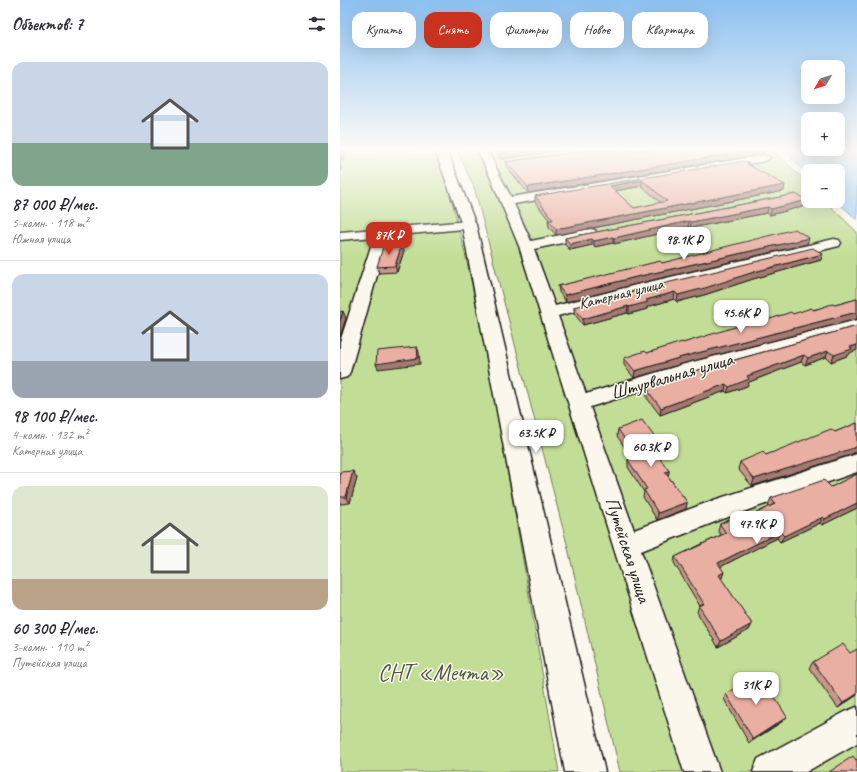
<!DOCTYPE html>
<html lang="ru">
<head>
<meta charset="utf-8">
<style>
  :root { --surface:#fff; --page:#f2f2f3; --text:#2b2b33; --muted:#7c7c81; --line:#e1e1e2; --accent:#c8321e }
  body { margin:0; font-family:Caveat,sans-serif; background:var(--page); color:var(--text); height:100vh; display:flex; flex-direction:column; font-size:15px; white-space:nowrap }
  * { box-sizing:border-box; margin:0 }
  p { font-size:13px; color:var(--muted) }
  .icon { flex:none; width:22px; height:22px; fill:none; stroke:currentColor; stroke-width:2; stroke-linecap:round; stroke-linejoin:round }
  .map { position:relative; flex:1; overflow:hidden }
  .drawer { display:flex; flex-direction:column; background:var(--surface); width:340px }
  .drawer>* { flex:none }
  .guide { position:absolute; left:12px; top:12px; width:380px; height:36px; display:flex; gap:8px }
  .needle { width:26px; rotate:231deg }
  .buttons { position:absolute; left:461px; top:60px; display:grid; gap:8px }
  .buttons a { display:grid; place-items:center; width:44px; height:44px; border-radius:8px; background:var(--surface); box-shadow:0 4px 16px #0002; font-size:20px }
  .price { position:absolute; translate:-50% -34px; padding:0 9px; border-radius:8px; background:#fff; color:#222; font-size:13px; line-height:26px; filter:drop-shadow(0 1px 2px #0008) }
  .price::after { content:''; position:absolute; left:50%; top:24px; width:12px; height:9px; margin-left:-6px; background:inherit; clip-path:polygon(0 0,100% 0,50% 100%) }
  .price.active { background:var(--accent); color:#fff }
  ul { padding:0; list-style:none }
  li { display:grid; align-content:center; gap:8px; height:212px; padding:0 12px }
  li+li { border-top:1px solid var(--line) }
  li span { display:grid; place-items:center; height:124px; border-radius:12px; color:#555 }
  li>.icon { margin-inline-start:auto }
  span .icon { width:72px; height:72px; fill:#fffc; stroke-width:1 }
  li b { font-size:17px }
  h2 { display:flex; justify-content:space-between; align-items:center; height:48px; padding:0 12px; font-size:17px }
  .chip { padding:0 14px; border-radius:12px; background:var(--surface); box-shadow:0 4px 16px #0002; font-size:14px; line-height:36px }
  .chip.active { background:var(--accent); color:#fff }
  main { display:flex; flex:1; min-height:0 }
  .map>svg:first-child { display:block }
</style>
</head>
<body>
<main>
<section class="drawer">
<h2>Объектов: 7<svg class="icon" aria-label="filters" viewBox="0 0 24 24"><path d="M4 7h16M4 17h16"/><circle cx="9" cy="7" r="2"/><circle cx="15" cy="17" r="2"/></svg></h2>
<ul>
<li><span style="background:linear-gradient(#c9d6e8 65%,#7fa58c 0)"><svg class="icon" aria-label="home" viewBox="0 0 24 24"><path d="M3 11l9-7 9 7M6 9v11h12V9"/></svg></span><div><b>87 000 ₽/мес.</b><p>5-комн. · 118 m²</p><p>Южная улица</p></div></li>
<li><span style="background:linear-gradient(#c9d6e8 70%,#9aa5b1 0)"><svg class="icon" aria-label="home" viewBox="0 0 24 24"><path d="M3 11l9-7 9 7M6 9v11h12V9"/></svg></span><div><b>98 100 ₽/мес.</b><p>4-комн. · 132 m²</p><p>Катерная улица</p></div></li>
<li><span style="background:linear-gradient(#dfe7d0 75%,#b9a48a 0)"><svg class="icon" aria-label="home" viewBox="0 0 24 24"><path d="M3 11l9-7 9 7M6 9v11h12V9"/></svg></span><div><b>60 300 ₽/мес.</b><p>3-комн. · 110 m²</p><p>Путейская улица</p></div></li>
</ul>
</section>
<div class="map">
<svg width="517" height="772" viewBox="0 0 517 772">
  <rect width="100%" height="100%" fill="#fbf7ec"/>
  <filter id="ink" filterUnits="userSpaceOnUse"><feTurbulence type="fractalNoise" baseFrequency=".025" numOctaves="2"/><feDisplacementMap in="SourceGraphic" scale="8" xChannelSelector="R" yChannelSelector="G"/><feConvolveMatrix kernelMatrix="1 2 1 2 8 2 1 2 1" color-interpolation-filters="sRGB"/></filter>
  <g filter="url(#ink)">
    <g fill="#c2de96" stroke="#6f7d59">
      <path d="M0,150H96C124,232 139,319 155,404C178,527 198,649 219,772H0Z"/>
      <path d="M117,150H433L468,184V201H485L517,232V772H280L227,544L134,187Z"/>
    </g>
    <path fill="#a2d1fd" stroke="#6c89a3" d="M443,150H517V220L497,201L498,171H468V174Z"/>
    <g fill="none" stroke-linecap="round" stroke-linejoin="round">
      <defs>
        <g id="street">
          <path d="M137,150H147L171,197L425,155L430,158L425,161L174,204L191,241L250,229L255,230L257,233L255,236L194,249L215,306L296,285L494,239L499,240L501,243L499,246L300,294L218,316L246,394L341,365L517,320V330L347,377L250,407L294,530L374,500L517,454V472L380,520L301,551L380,772H344L179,246L149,174Z"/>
          <path d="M129,221L134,222L136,225L134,228L48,236L10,372L7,377L0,379V342L34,237L0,240V232Z"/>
          <path d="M517,707V743L466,772H413L418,759L505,712Z"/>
        </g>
        <path id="secondary" d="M95,150H107L136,225L265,772H225L122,225Z"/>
      </defs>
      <use href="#street" stroke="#1c1c1c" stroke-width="3"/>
      <use href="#secondary" stroke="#1c1c1c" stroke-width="3"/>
      <use href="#street" fill="#fbf7ec" fill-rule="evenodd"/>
      <use href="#secondary" fill="#fbf7ec" fill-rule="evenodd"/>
    </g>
    <g fill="#c8968b" stroke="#1c1c1c" fill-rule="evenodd">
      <path d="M161,150H225L160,159L159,157V152L162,151Z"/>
      <path d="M250,150H425L424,154L188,193L167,167L166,162Z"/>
      <path d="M410,164V165L444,191L216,235L209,227L208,220H209L195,202V196ZM302,186L321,203L294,208L275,191Z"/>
      <path d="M456,194L465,206L430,215L427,213L350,228L348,227L274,244L273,243L254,247L252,245L230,250L225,245V238Z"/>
      <path d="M467,244L296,284L226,302L219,292L218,286L322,263Z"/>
      <path d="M64,251L57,272L39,273L37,267Z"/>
      <path d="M481,260L413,279L364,295L337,302L334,299L307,307V309L289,314L287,313L243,325L234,313V307Z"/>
      <path d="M517,299V319L341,364L294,378L284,365V358L307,353L343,343L427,320L453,314L495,305Z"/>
      <path d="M517,326L509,355L491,362L486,357L465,365L461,362L409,382L407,386L387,393L385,391L320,415L307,398V395L305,392V385Z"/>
      <path d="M517,423V451L510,455L412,486L398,469L400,462L426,455L495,432Z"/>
      <path d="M278,429L315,446L312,447L329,471L328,476L347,502L346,509L317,520L303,497L304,492L288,467V460L292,458L277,436Z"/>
      <path d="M0,472L17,478L10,503L0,504Z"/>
      <path d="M517,474V508L482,525L480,523L440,542L437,538L380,567L382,578L381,579L412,624L409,630L378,647L357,612L359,606H360L334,563L335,557L381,535L378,531L380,524L410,516L429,507L428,505L431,498L491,487Z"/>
      <path d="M510,653L517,695L498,708L469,668L473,662Z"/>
      <path d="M386,694L447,717L443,721L409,743L384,699Z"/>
    </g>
    <g fill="#a37a71" stroke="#1c1c1c">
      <path d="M4,150H9L0,164L1,168L0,171V156Z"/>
      <path d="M186,150H225L160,159V153Z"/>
      <path d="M417,150H425L424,154L188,193V187Z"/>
      <path d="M302,180V186L270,192V186Z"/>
      <path d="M445,185L444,191L216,235V229Z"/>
      <path d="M467,200L465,206L430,215L431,209Z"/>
      <path d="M428,207L427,213L350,228L351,222Z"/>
      <path d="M349,221L348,227L274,244V238Z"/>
      <path d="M273,237V243L254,247V241Z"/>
      <path d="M469,238L467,244L296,284L226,302L225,295L296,277Z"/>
      <path d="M252,239V245L230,250V244Z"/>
      <path d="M62,244L64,251L57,272L55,266Z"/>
      <path d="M483,254L481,260L413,279L364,295L337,302L338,295L414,272Z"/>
      <path d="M335,292L334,299L307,307V309L289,314V307L306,300Z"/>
      <path d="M288,306L287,313L243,325V319Z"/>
      <path d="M3,311L6,318L0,337V321Z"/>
      <path d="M517,312V319L341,364L294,378L295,371L342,357Z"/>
      <path d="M517,345V350L510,353L509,355L491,362L494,355L510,347Z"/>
      <path d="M77,347L79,352L80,364L38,369L36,364Z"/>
      <path d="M488,351L486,357L465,365L468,358Z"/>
      <path d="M464,355L461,362L409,382L407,386L387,393L389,387L407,376Z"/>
      <path d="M386,384L385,391L320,415L321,408Z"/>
      <path d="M316,439L315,446L308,449V442Z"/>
      <path d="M517,446V451L510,455L412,486L414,479Z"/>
      <path d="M13,471L17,478L10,503L6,497Z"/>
      <path d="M329,471L328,478L325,472Z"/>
      <path d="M347,502L346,509L317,520L318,513Z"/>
      <path d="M517,503V508L482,525L485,519Z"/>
      <path d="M483,517L480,523L440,542L444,536Z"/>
      <path d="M440,532L437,538L376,569L378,563Z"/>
      <path d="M384,572L382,578L377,581L379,575Z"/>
      <path d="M412,624L409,630L378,647L381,641Z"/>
      <path d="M517,694V695L498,708L503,703Z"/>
      <path d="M447,717L443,721L409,743L413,739Z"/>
    </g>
    <g fill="#e9afa2" stroke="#1c1c1c" fill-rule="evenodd">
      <path d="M0,150H4L0,156Z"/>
      <path d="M164,150H186L160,153L159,152L165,151Z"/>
      <path d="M250,150H417L188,187L166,162Z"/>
      <path d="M405,161L410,164H407L445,185L216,229L208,220H213L195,196ZM302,180L327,201L294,208L270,186Z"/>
      <path d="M456,194L467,200L431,209L428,207L351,222L349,221L274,238L273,237L254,241L252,239L230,244L225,238Z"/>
      <path d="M455,229L469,238L296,277L225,295L218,286L320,261L322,263Z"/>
      <path d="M62,244L55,266L37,267L43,247Z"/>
      <path d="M473,248L483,254L414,272L365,288L338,295L335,292L306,300L308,302L289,307L288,306L243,319L234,307L301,289Z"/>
      <path d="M517,299V312L342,357L295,371L284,358L305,351L307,353L342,342L343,343L424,318L427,320L451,312L453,314L471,308L474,310L492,304L495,305Z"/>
      <path d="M3,311L0,321V312Z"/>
      <path d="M517,326V345L510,347L512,349L494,355L488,351L468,358L464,355L407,376L409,379L389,387L386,384L321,408L308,391H310L305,385Z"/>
      <path d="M77,347L78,358L36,364L37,351Z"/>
      <path d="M302,420L316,439L308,442L329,471L325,472L347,502L318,513L304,490L307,489L288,460L296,456L278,429Z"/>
      <path d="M517,423V446L514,448L414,479L400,462L423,452L426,455L491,429L495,432Z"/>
      <path d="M13,471L6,497H0V472Z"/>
      <path d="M517,474V503L485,519L483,517L444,536L440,532L378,563L384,572L379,575L412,624L381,641L359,606L364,604L335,557L386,533L380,524L407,512L410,516L435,504L431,498L484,480L491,487Z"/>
      <path d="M503,644L510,653L517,649V694L503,703L473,662Z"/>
      <path d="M420,674L447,717L413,739L386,694Z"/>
      <path d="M513,756L516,760L517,759V772H489Z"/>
    </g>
  </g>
  <linearGradient id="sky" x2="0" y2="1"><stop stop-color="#8cc0f0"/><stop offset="0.58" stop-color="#fdfbf6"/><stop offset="1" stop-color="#fdfbf6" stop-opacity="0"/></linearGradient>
  <rect width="517" height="258" fill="url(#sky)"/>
  <g text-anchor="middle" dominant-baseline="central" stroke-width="3" stroke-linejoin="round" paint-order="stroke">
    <g font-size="16" fill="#1c1c1c" stroke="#fbf7ec">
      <text transform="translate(281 294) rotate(-14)">Катерная улица</text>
    </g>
    <g font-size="19" fill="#1c1c1c" stroke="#fbf7ec">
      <text transform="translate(332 376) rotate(-16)">Штурвальная улица</text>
      <text transform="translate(288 550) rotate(72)">Путейская улица</text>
    </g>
    <g font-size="23" fill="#4e5641" stroke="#fbf7ec">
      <text x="101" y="672">СНТ «Мечта»</text>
    </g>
  </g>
</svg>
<div class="buttons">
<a><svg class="needle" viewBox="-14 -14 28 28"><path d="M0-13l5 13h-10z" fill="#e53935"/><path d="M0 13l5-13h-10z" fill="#7c7c81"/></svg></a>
<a>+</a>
<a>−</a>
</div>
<b class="price active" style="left:49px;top:256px">87K ₽</b>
<b class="price" style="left:344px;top:261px">98.1K ₽</b>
<b class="price" style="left:401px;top:334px">45.6K ₽</b>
<b class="price" style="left:196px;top:454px">63.5K ₽</b>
<b class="price" style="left:311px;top:468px">60.3K ₽</b>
<b class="price" style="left:417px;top:545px">47.9K ₽</b>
<b class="price" style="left:416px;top:706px">31K ₽</b>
<div class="guide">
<a class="chip">Купить</a>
<a class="chip active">Снять</a>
<a class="chip">Фильтры</a>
<a class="chip">Новое</a>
<a class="chip">Квартира</a>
</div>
</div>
</main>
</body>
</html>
